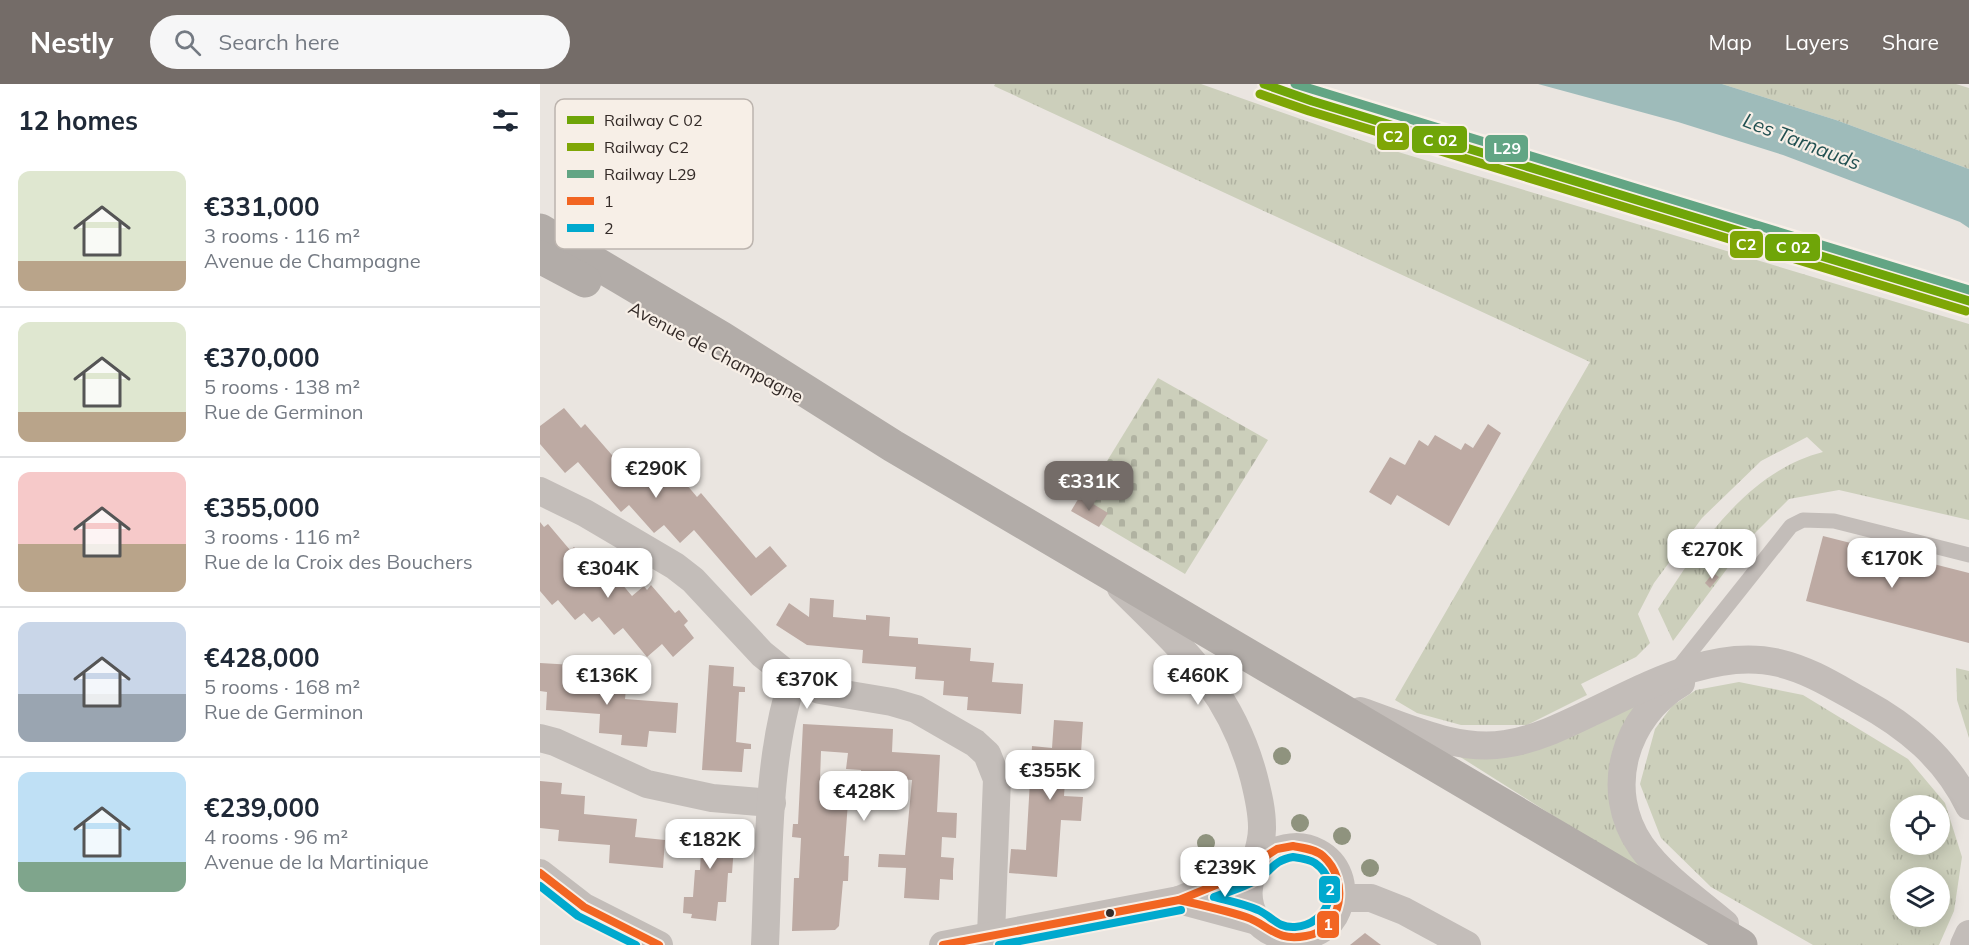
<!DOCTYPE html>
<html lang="en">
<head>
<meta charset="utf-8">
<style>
  :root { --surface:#fff; --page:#f6f6f7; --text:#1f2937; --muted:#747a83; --line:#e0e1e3; --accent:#746c68 }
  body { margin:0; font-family:Mulish,sans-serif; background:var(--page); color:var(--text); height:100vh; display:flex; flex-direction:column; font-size:22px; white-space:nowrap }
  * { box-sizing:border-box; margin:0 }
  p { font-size:20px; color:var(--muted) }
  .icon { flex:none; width:33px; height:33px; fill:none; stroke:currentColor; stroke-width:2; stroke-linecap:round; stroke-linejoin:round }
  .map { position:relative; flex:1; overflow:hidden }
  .drawer { display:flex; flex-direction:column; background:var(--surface); width:540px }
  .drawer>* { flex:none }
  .fabs { position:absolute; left:1350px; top:711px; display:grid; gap:12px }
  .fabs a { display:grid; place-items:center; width:60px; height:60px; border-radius:50%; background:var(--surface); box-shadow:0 3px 15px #0003; font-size:30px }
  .price { position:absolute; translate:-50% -51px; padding:0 14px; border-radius:12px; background:#fff; color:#222; font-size:20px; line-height:39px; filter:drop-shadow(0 2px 3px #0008) }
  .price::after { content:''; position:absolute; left:50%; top:36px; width:18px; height:14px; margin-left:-9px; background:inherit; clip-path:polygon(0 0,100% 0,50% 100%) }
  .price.active { background:var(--accent); color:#fff }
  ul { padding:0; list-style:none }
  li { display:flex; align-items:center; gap:18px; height:150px; padding:0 18px }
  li+li { border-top:2px solid var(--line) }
  li span { display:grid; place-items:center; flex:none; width:168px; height:120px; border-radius:12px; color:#555 }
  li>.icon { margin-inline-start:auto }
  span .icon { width:72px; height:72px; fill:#fffc; stroke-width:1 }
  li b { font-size:26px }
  h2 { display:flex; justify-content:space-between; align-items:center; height:72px; padding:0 18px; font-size:26px }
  header { display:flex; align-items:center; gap:36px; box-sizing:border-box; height:84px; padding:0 30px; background:var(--accent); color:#fff }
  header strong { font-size:28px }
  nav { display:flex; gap:33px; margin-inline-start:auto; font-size:21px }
  .search { width:420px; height:54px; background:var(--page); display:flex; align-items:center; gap:15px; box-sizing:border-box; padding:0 21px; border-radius:33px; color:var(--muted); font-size:22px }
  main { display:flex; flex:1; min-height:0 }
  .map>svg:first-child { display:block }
</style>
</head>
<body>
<header>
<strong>Nestly</strong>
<div class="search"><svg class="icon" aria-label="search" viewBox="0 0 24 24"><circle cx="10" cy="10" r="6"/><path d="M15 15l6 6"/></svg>Search here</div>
<nav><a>Map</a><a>Layers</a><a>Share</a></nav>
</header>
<main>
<section class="drawer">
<h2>12 homes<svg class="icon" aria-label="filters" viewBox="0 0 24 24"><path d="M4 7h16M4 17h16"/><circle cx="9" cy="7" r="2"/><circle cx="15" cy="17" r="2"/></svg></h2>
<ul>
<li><span style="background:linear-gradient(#dfe7d0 75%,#b9a48a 0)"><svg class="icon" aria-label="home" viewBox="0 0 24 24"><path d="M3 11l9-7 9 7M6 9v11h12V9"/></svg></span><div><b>€331,000</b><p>3 rooms · 116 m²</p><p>Avenue de Champagne</p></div></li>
<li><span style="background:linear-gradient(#dfe7d0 75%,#b9a48a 0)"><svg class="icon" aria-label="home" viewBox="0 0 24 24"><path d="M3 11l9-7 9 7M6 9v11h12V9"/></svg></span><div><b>€370,000</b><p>5 rooms · 138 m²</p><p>Rue de Germinon</p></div></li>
<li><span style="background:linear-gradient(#f6c9c9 60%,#b9a48a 0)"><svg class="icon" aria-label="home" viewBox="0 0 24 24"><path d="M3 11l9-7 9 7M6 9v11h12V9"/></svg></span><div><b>€355,000</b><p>3 rooms · 116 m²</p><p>Rue de la Croix des Bouchers</p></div></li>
<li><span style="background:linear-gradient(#c9d6e8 60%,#9aa5b1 0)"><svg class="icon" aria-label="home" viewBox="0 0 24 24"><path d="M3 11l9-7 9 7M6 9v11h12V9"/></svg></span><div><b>€428,000</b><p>5 rooms · 168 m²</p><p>Rue de Germinon</p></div></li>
<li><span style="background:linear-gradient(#bfe0f5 75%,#7fa58c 0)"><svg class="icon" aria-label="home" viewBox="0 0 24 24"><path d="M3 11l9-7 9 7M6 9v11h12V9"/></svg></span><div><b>€239,000</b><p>4 rooms · 96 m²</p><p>Avenue de la Martinique</p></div></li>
</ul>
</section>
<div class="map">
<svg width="1429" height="861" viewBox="0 0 1429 861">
  <defs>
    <pattern id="grass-tufts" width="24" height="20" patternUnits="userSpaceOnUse" patternTransform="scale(1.5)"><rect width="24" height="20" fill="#cccfbb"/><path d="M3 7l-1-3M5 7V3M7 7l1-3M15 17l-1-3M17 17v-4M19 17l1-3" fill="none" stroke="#b0b2a1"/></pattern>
    <pattern id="cemetery-stones" width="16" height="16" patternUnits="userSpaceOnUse" patternTransform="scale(1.5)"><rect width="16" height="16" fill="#cccfbb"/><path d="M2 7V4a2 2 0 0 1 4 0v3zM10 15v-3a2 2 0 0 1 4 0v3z" fill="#b0b2a1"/></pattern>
  </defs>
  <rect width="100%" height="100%" fill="#eae5e0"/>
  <g fill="url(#grass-tufts)" fill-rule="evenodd">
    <path d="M455,0H661L835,61L1429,240V436L1299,406L1249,415L1210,454L1133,557L1118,525C1159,462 1206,388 1283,368L1267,353L1221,377L1162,434L1114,499L1098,530L1110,559L1096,573L1041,600L1047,611L987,641H921L877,629L855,616L1050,278L454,2Z"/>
    <path d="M1182,0H1416L1429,4V85L1296,36Z"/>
    <path d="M1416,584L1429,587V654L1417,616Z"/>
    <path d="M1199,598L1263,611L1368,675L1405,719L1422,773L1414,827L1399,861H1273L1171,803L1121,754L1100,700L1115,645L1132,622L1156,606ZM1360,722H1400V760H1360ZM1360,794H1400V832H1360Z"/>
    <path d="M1099,616L1077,666L1102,788L914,669Z"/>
  </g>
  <path fill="url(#cemetery-stones)" d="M618,294L728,356L645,490L537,426Z"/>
  <path fill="#9ebbba" d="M998,0H1182L1296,36L1429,85V144L1420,138L1243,71L1138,38Z"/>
  <g fill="#bdaaa3">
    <path d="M24,324L41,344L45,340L78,378L93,365L111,386L114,378L137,397L141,394L157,413L161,409L216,474L230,462L247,482L211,512L154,446L140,459L124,441L114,449L89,421L81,428L38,378L25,389L0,360V342Z"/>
    <path d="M948,340L961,349L909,442L857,411L851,421L829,408L850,373L865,381L879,356L888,362L895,351L921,366L925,359L933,364Z"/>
    <path d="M540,412L568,429L559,443L531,427Z"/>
    <path d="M0,438L4,443L8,440L30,466L34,463L42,472L38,476L53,493L63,485L66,488L70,486L92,512L104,502L107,506L111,501L135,529L139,526L148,537L144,541L154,554L133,573L122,560L107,573L83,544L74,551L59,533L52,538L44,529L35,536L18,516L12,521L0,507Z"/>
    <path d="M1283,452L1429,489V559L1266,517Z"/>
    <path d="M1173,489L1179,493L1170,504L1165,499Z"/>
    <path d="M270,514L294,516L293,533L326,536V531L350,533L349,552L378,554V560L431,564L430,577L454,579L452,598L483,600L481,630L427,626L428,613L403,611L404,597L375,595L376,583L322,579L323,566L267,561L236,541L249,519L269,533Z"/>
    <path d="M0,579L34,581L33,601L86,605L85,615L138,619L136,649L109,647L107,663L81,661L82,651L59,649L60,630L6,626L7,608L0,607Z"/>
    <path d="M169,581L194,583L193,602L205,603V608H199L196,658L211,660V665H204L202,688L162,686Z"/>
    <path d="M514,636L543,638L540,684L526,683L524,712L543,713L541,737L521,736L517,793L469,789L471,765L486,766L492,662L512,664Z"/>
    <path d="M263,640L353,645L352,668L400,671L397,728L417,729L416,754L402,753L401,773L414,774L413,786V796L400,795L399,816L364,814L366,784L338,783L339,770L365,771L372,696L350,694V698L321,696V686L306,685L308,669L281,667L280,696L288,697L287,717L308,718L304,772H309L308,797H303L299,842L295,846L252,847L254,794H259L261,754L252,753L253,740H258Z"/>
    <path d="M0,697L22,699L21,710L45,712L44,730L97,735L95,753L125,756L123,784L69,779L70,761L18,757L19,746L0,744Z"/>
    <path d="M157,738L189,741L187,761L194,762L192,789H188L186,818H178L176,837L151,834L152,830L143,829L144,813H153L155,786H160L161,767L153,766L149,761L151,742Z"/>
    <path d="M825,849L841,861H810Z"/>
  </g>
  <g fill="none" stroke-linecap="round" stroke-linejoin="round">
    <path stroke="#c3bdb9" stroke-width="15" d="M1134,589L1251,442L1263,436L1294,437L1429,471"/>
    <g stroke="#c3bdb9" stroke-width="28">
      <path d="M0,407L45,429L135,482L153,496L222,570L253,595L280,606L352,618L376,625L435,659L447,670L457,695L451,851"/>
      <path d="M581,504C642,565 691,606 714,694C718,710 722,726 722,743C723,775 696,804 716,835C735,861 784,859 797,826C818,776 753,736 713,786"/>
      <path d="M1141,599C1085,632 1062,706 1101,762C1123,793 1157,816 1185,840"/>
      <path d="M820,627C865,642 916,668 965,660C994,656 1023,642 1050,629C1105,603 1175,563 1239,579C1269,586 1294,602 1321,617C1367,642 1406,674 1429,722"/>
      <path d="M0,654L15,658L107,700L172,714L232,719"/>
      <path d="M713,786L639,816L717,837"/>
      <path d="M0,789L44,823L119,861"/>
      <path d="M801,814H831L864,827L927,861"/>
      <path d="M225,861C229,778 226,674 253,595"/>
      <path d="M403,861L639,816"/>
      <path d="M1424,861L1429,850"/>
    </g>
    <g stroke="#b2aca8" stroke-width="33">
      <path d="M0,146L182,254L353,362L1201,861"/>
      <path d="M0,173L45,197"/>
    </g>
    <defs>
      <g id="bus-1">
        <path d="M753,762C763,764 775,765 783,772C810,796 803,846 766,852C735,858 730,841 706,833C684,826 662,821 639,816L713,786L723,774L737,765Z"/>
        <path d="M0,789L44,823L119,861"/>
        <path d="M403,861L639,816"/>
      </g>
      <g id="bus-2">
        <path d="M753,773C760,774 769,775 775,779C803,799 789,841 755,843C737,844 733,833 718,826C704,820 689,817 674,813C688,808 705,803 718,795C733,786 732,777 753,773Z"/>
        <path d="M0,802L38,832L96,861"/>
        <path d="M459,861L641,826"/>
      </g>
    </defs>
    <use href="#bus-1" stroke="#f7efe7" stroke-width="12"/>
    <use href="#bus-2" stroke="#f7efe7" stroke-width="12"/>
    <use href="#bus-1" stroke="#f26522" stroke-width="8"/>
    <use href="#bus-2" stroke="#00a9ce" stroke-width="8"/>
    <defs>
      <path id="rail-1" d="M724,0L772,17L1429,217"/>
      <path id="rail-2" d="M720,10L769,27L1426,227"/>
      <path id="rail-3" d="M755,0L1429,206"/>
    </defs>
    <use href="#rail-1" stroke="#f7efe7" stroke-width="14"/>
    <use href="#rail-2" stroke="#f7efe7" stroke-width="14"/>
    <use href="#rail-3" stroke="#f7efe7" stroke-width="14"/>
    <use href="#rail-1" stroke="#6fa508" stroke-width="9"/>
    <use href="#rail-2" stroke="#7fa606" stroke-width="9"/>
    <use href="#rail-3" stroke="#62a584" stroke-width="9"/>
  </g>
  <g fill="#8f937e">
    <circle cx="742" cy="672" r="9"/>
    <circle cx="760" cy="739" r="9"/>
    <circle cx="802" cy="752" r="9"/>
    <circle cx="666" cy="759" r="9"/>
    <circle cx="830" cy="784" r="9"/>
  </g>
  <circle fill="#342b28" stroke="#f7efe7" stroke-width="2" cx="570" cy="829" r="5"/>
  <g text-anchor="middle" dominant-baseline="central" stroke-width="4.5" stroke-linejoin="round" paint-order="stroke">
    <g font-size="18" fill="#342b28" stroke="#f7efe7">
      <text transform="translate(176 268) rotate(28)">Avenue de Champagne</text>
    </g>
    <g font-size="20" font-style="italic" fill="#215051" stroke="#f7efe7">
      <text transform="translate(1262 57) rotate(21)">Les Tarnauds</text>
    </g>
  </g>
  <rect x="15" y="15" width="198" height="150" rx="9" fill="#f7efe7" stroke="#bcb4ae" stroke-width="1.5"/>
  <rect x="27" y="32" width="27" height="8" fill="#6fa508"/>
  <rect x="27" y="59" width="27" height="8" fill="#7fa606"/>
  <rect x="27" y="86" width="27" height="8" fill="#62a584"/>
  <rect x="27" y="113" width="27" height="8" fill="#f26522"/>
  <rect x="27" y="140" width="27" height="8" fill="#00a9ce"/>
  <g font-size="16" fill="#342b28">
    <text x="64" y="42">Railway C 02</text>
    <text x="64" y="69">Railway C2</text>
    <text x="64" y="96">Railway L29</text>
    <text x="64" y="123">1</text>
    <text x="64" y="150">2</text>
  </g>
  <g stroke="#f7efe7" stroke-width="2">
    <rect x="836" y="38" width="34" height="29" rx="6" fill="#7fa606"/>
    <rect x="871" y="41" width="57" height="29" rx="6" fill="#6fa508"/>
    <rect x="944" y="50" width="45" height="29" rx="6" fill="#62a584"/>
    <rect x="1189" y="146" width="35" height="29" rx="6" fill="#7fa606"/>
    <rect x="1224" y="149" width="57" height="29" rx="6" fill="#6fa508"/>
    <rect x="778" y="791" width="23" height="29" rx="6" fill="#00a9ce"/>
    <rect x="776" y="826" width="24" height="29" rx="6" fill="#f26522"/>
  </g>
  <g font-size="16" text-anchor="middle" font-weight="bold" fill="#fff">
    <text x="853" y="58">C2</text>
    <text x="900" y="62">C 02</text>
    <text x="967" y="70">L29</text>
    <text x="1206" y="166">C2</text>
    <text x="1253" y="169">C 02</text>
    <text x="790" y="811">2</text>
    <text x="788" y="846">1</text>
  </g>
</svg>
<div class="fabs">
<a><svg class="icon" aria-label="locate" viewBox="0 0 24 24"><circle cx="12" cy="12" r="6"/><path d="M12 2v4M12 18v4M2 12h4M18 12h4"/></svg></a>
<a><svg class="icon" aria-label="layers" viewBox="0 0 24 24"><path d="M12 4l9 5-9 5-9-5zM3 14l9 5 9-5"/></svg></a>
</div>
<b class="price" style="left:116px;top:415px">€290K</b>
<b class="price active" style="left:549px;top:428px">€331K</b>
<b class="price" style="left:1172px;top:496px">€270K</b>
<b class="price" style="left:1352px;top:505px">€170K</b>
<b class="price" style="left:68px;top:515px">€304K</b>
<b class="price" style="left:67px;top:622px">€136K</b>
<b class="price" style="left:658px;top:622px">€460K</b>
<b class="price" style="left:267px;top:626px">€370K</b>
<b class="price" style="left:510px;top:717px">€355K</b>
<b class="price" style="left:324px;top:738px">€428K</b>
<b class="price" style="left:170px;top:786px">€182K</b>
<b class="price" style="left:685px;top:814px">€239K</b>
</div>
</main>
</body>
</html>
